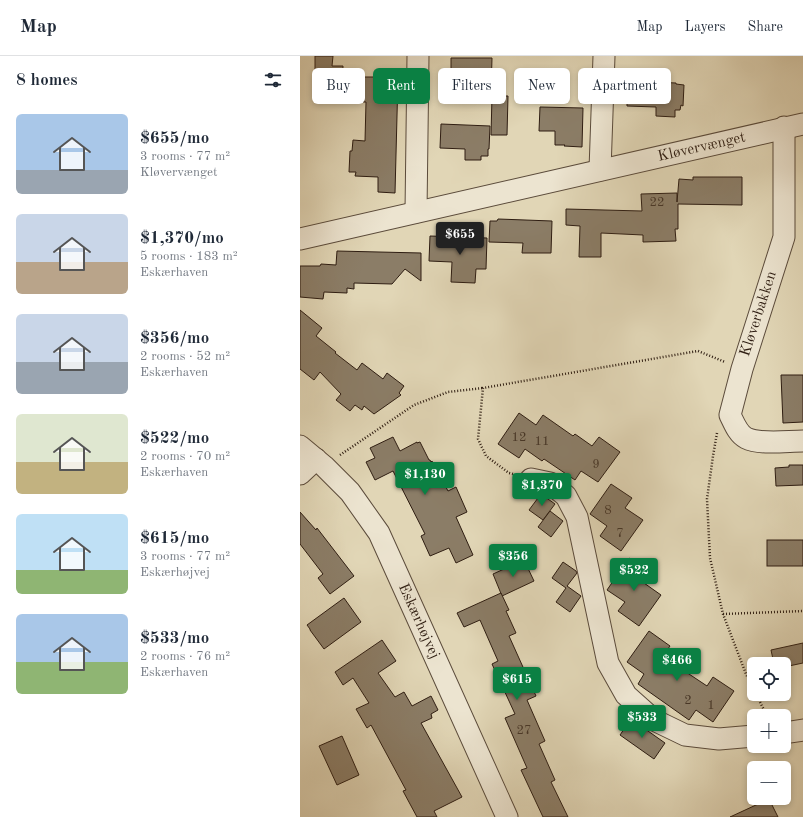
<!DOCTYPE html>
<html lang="en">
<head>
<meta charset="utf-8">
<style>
  :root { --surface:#fff; --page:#f2f2f3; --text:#1f2937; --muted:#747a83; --line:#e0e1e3; --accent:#0b8043 }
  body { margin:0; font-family:"Old Standard TT",serif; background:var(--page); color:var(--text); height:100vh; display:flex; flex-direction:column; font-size:15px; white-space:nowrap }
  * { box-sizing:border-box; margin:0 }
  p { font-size:13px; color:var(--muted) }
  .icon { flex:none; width:22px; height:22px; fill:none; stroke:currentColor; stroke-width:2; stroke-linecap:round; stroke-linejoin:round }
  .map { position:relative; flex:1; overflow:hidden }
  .sheet { display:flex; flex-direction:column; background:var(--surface); width:300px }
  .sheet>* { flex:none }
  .hud { position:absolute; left:12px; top:12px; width:380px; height:36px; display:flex; gap:8px }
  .tools { position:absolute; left:447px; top:601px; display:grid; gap:8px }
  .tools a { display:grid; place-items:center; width:44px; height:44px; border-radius:6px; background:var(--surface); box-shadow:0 2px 6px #0003; font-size:20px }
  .price { position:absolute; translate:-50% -34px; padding:0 9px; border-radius:4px; background:var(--accent); color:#fff; font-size:13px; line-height:26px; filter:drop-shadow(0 1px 2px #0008) }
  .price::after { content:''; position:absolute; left:50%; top:24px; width:12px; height:9px; margin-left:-6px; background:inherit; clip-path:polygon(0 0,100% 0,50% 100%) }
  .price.active { background:#222; color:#fff }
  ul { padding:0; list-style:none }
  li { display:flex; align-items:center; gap:12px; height:100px; padding:0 16px }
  li span { display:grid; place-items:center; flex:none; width:112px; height:80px; border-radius:6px; color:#555 }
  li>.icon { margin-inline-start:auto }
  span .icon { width:48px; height:48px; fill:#fffc; stroke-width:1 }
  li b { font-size:17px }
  h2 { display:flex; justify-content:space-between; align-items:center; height:48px; padding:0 16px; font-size:17px }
  .tag { padding:0 14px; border-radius:6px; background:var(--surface); box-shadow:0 2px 6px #0003; font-size:14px; line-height:36px }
  .tag.active { background:var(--accent); color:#fff }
  header { display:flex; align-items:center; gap:24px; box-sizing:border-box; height:56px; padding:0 20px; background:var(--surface); border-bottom:1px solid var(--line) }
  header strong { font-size:19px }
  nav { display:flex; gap:22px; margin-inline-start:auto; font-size:14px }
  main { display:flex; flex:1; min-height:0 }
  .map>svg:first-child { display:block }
</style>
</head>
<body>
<header>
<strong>Map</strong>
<nav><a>Map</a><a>Layers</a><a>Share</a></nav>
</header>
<main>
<section class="sheet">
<h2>8 homes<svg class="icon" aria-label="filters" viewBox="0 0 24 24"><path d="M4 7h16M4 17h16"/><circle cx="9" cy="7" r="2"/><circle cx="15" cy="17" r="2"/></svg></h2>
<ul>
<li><span style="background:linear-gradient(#a9c7e8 70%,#9aa5b1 0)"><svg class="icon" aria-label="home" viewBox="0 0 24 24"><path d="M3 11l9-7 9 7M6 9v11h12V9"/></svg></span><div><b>$655/mo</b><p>3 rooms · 77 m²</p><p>Kløvervænget</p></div></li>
<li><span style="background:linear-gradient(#c9d6e8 60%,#b9a48a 0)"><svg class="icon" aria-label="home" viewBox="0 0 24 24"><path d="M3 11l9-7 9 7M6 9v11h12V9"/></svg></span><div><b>$1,370/mo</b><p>5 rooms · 183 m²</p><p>Eskærhaven</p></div></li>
<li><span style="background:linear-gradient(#c9d6e8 60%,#9aa5b1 0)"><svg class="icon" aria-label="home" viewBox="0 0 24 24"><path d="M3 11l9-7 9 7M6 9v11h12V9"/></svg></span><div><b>$356/mo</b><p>2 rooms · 52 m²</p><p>Eskærhaven</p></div></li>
<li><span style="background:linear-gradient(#dfe7d0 60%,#c2b280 0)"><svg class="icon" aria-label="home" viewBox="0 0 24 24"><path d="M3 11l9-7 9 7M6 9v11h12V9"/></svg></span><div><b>$522/mo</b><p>2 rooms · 70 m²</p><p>Eskærhaven</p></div></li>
<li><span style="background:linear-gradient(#bfe0f5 70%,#8fb573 0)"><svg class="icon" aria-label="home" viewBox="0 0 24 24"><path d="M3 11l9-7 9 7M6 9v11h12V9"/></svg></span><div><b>$615/mo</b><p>3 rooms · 77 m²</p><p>Eskærhøjvej</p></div></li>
<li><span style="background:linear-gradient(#a9c7e8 60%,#8fb573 0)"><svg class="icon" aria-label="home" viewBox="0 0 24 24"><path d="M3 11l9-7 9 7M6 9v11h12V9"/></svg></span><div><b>$533/mo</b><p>2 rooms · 76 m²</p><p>Eskærhaven</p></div></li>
</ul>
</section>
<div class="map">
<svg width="503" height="761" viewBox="0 0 503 761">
  <rect width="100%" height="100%" fill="#e1d6b6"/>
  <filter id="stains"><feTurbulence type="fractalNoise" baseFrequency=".005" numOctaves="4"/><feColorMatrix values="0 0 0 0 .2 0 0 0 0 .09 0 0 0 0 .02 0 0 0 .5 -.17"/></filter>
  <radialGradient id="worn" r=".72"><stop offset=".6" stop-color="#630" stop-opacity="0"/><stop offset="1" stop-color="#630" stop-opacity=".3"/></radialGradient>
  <g fill="#8b7d67" stroke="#2e1d12">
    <path d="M15,0H33L32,10H43L42,33L15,32Z"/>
    <path d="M151,2H192L191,37H176V27L151,26Z"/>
    <path d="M63,21H98L95,137L78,136V121L55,120L56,116H49L50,95H52L53,84L65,85L66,46H63Z"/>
    <path d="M327,25L376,27V28L384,29L383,50L381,49L380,54H375V61L356,60V51L327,50Z"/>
    <path d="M192,40H208L207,79H191Z"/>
    <path d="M240,51L283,52L282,91L264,90L265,89H255V75H239Z"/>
    <path d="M141,68L190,70L189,93H188V100H181V104H165V93L140,92Z"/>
    <path d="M393,121H442V149L378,148V173H375L376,185L343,186V179L301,177V201H279L280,170L266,169V153L342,155L341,138L377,137V146L379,123L393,124Z"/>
    <path d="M198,163L252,165L251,197H222L223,187L189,186L190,165H197Z"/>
    <path d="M130,180L187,182L186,213H176L175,227L151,226L152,206L129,205Z"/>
    <path d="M37,195L121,197V225L105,213L92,228L54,227V233L47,232V237L24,236L23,243L0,241V210H20L21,208L36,209Z"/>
    <path d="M0,254L22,272L16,280L36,296L35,297L57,314L62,307L83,323L87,317L104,330L99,337L101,339L74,358L64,350L62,354L55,349L50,355L36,344L41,338L20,316L14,324L0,313Z"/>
    <path d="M481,319H503V366L483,367Z"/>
    <path d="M219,357L236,369L243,359L273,380L275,378L292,390L299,381L320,396L298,426L281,415L275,424L244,403L242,405L225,393L219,402L198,388Z"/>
    <path d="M93,381L100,395L117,386V387L120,386L129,404H130L131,406L132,405L148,435L156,431L167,456L156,461L173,499L156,507L149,492L130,500L121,480L125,478L93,415L75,424L66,406L75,402L70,392Z"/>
    <path d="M489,409H503V429L476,430L475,412L489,411Z"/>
    <path d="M311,428L332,442L325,452L343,464L321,495L300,480L307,470L290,458Z"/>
    <path d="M241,438L255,448L243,464L229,454Z"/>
    <path d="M250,455L263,465L251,481L238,471Z"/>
    <path d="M0,456L16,474L17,472L54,520L30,538L18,522L23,518L0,488Z"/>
    <rect x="467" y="484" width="36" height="26"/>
    <path d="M329,502L350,517L344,527L361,539L339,570L318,555L325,546L307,534Z"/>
    <path d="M224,504L234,525L202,540L193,518Z"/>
    <path d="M263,506L276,515L277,517L267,530L281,540L270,556L256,546L266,532L252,522Z"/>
    <path d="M201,537L209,554L206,555L216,577L209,580L236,640L227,644L245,685L239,688L255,724L251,726L268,761H243L221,714L227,712L205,662L215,658L192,608L198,605L180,564L164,571L157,557Z"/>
    <path d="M44,542L61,566L24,593L10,574V573L7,569Z"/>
    <path d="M349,575L370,590L363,600L389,618L407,630L413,621L434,635L413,666L396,654L389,664L338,628L344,618L327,606Z"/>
    <path d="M82,584L96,605L78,617L95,641L104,636L112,650L131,640L138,654L131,658L132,662L121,667L162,741L134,755L137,761H117L103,735L106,734L71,669L67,672L56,653L69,647L53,622L43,629L35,616Z"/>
    <path d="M503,587V607L484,611V608H474L471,594Z"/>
    <path d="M331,663L365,687L354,703L320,679Z"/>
    <path d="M42,680L59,719L37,729L19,690Z"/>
    <path d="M469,743L478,761H430Z"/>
  </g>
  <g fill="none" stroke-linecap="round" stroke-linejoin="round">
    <defs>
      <g id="minor">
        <path d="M484,71V181L442,313L430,359C434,367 438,378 446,382C460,389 487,385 503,385"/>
        <path d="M300,114L304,0"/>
        <path d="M116,156L118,0"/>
        <path id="s1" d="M0,183L503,68"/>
        <path id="s2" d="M0,390L24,410L50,436L79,477L207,761"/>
        <path d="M0,418L16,403"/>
        <path d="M231,423L250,427L266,440L277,461L308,607L326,639L354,664L385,679L419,683L454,680"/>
        <path d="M484,677L503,674"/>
      </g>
    </defs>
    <use href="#minor" stroke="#5b4b3b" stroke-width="23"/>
    <g stroke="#2e1d12" stroke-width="2.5" stroke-dasharray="1 2" stroke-linecap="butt">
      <path d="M417,377L413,400L407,443L410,502L423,558L446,618L454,634"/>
      <path d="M40,399L114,349L148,336L183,332"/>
      <path d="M213,418L209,417L186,400L178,383L183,332L398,295L425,306"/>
      <path d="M423,558L503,555"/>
      <path d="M456,638L467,660"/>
    </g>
    <use href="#minor" stroke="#ece4d0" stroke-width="21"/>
  </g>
  <g text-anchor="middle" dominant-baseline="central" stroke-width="3.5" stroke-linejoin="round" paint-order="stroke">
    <g font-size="13" fill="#453527">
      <text x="357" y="146">22</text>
      <text x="219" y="381">12</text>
      <text x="242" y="385">11</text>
      <text x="296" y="408">9</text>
      <text x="308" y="454">8</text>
      <text x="320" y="477">7</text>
      <text x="388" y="644">2</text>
      <text x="411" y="649">1</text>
      <text x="224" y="674">27</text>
    </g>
    <g font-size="15" fill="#2e1d12" stroke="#ece4d0">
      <text stroke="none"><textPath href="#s1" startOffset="412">Kløvervænget</textPath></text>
      <text transform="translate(459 258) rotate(-72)">Kløverbakken</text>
      <text stroke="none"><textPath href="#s2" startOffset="215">Eskærhøjvej</textPath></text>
    </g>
  </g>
  <rect width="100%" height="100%" filter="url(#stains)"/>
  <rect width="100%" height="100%" fill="url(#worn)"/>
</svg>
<div class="tools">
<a><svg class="icon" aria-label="locate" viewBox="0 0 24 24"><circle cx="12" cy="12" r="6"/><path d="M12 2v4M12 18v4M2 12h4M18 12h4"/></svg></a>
<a>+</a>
<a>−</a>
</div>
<b class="price active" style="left:160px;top:200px">$655</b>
<b class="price" style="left:125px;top:440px">$1,130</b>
<b class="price" style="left:242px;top:451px">$1,370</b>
<b class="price" style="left:213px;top:522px">$356</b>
<b class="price" style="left:334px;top:536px">$522</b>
<b class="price" style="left:377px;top:626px">$466</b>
<b class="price" style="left:217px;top:645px">$615</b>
<b class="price" style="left:342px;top:683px">$533</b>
<div class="hud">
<a class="tag">Buy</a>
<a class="tag active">Rent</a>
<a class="tag">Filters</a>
<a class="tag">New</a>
<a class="tag">Apartment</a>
</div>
</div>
</main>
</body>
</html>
